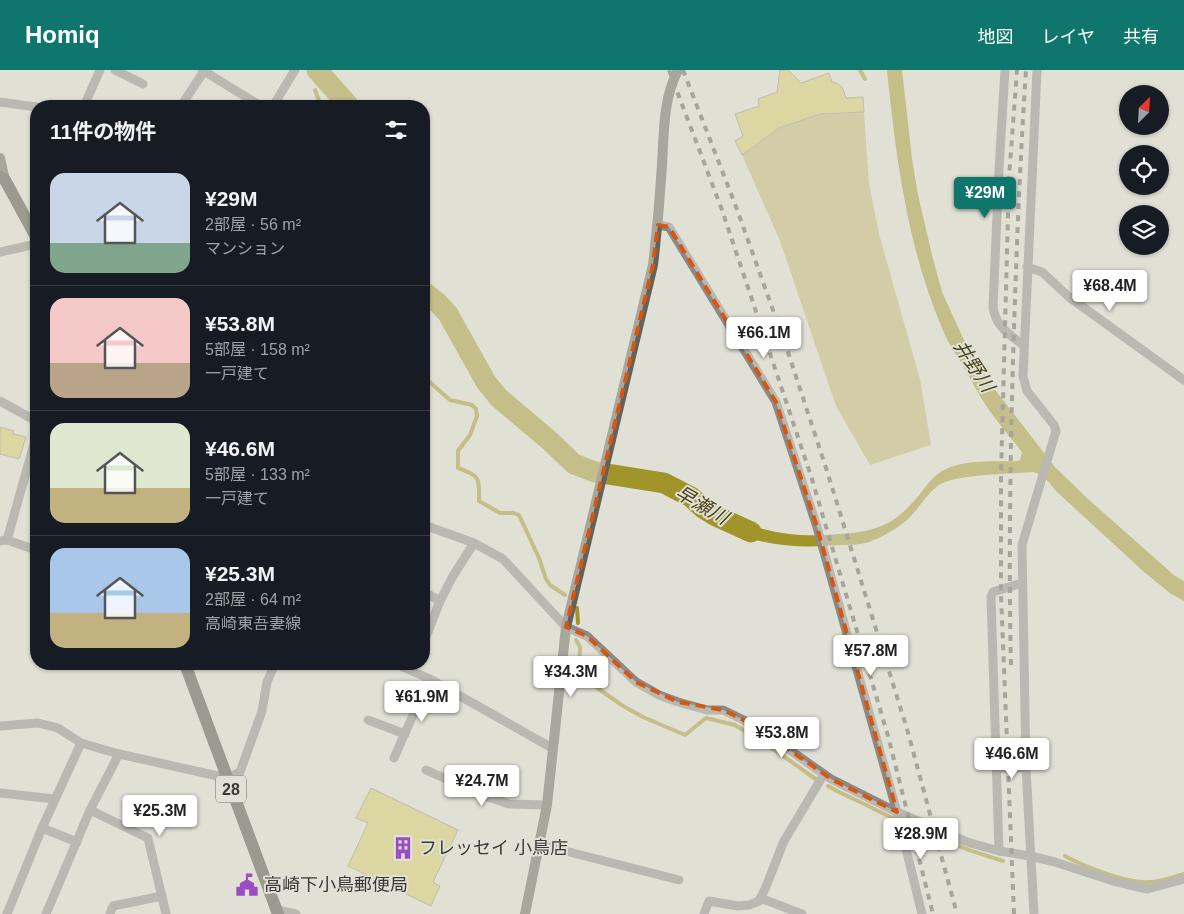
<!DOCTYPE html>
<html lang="ja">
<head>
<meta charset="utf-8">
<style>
  :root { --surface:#171b24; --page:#20242c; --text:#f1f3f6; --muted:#9ea1a6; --line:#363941; --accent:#0f766e }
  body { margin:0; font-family:Arial,"Noto Sans JP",sans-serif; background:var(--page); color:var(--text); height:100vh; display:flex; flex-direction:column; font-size:19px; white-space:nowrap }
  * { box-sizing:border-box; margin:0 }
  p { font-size:16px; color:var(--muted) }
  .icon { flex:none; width:28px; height:28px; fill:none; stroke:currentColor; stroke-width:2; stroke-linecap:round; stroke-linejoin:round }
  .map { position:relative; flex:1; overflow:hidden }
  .side { position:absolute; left:30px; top:30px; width:400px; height:570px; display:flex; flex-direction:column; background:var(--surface); border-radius:20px; box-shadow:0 1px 4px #0004 }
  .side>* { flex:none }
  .needle { width:32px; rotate:24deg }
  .tools { position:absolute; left:1119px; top:15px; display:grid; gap:10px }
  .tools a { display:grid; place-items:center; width:50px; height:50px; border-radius:50%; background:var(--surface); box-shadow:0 1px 4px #0004; font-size:25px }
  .price { position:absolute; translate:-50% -42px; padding:0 11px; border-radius:5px; background:#fff; color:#222; font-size:16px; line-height:32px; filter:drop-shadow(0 1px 2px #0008) }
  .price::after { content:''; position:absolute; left:50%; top:30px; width:15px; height:11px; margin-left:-8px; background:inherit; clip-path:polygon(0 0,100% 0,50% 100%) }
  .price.active { background:var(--accent); color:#fff }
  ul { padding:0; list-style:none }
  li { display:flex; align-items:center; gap:15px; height:125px; padding:0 20px }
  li+li { border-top:1px solid var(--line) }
  li span { display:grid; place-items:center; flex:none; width:140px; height:100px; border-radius:15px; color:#555 }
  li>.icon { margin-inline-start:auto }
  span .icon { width:60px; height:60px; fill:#fffc; stroke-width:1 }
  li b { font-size:21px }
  h2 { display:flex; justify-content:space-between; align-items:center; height:60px; padding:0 20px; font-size:21px }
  header { display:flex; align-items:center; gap:30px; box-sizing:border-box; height:70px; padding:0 25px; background:var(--accent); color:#fff }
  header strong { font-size:24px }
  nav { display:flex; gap:28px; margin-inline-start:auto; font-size:18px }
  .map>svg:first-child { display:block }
</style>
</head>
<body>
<header>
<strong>Homiq</strong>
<nav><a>地図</a><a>レイヤ</a><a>共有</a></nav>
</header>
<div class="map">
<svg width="1184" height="844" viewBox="0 0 1184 844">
  <rect width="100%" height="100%" fill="#e1e0d6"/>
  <path fill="#bfb670" d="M864,42L869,114L879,164L920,309L931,375L870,395L836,336L780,171L742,85L779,58L820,44Z"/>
  <path fill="#a1942a" d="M887,0H902L912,89L918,125L932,185L942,222L964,270L989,312L1055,397L1088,429L1175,506L1184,511V531L1171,524L1143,501L1056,421C1050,413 1043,404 1033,402C1012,404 955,404 939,415C925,425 917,443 902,454C893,461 880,468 869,472C859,475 848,475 839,475C796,479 758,475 719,457L727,446C765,463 798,468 839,464C860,463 880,460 897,447C902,443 907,439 911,434C923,423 930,406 946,399C967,389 995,392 1018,391L1020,390L1022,382C1011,368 999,354 989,340C979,326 971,309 962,294C955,283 947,271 942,258C907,176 896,88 887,0Z"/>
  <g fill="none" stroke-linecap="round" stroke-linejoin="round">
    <g stroke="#a1942a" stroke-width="4">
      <path d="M860,0L865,9"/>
      <path d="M315,9L320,3"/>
      <path d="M315,20L321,36"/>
      <path d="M424,307L450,330L472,335L476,339L477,346L470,365L458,381V398C481,406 479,408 479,431L500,443H514L519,445L539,488L546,509L550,515L565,525"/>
      <path d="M577,538L578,553"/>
      <path d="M576,570L580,577L579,605L623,636L643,647L685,665L706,648L735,655L779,683L817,710"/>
      <path d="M828,716C843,725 860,731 876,740C917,761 959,778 1003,791"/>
      <path d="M1065,786C1085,797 1128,814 1150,812C1161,812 1173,807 1184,804"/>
    </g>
    <g stroke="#a1942a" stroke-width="21">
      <path d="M317,0L349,36"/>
      <path d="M424,222L438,233L448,244L486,312L499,328L550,371L574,394L595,402L664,413L691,427L703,438L716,446L751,462"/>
    </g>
  </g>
  <g fill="#d6c965" stroke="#94938a">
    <path d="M780,0H788L801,13L829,3L832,12L836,13L842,17L846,28L863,27L864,42L820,44L779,58L742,85L735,71L743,66L735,44L759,36L758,29L777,22Z"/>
    <path d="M0,357L14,361L13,364L26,367L19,389L0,384Z"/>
    <path d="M371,718L458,760L433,812L440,816L431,836L348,796L368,753L356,748Z"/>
  </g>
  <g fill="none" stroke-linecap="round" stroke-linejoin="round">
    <g stroke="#8b8a86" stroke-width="9">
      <path d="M115,0L143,14"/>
      <path d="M202,0L261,36"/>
      <path d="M1005,0L999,99L993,237C996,257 1008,263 1023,275"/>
      <path d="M0,32L36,37"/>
      <path d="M84,36L100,0"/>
      <path d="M181,36L204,1"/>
      <path d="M273,36L295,0"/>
      <path d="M658,155L669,157L776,332L817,457L897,742L922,844"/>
      <path d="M0,182L36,174"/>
      <path d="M1027,197L1042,202L1069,227L1184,310"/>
      <path d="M0,331L36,351"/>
      <path d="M424,455L474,473L503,489L566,557L587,566L636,612L659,625L678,632L707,640H723L754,655L831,709L897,742L967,772L999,781L1030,786L1055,792L1113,811L1147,819L1184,809"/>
      <path d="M7,470L36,367"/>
      <path d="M0,471L7,470L36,480"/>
      <path d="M424,522L440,531"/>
      <path d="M424,572L440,531L453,506L474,473"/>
      <path d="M396,594L430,609L552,678"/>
      <path d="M368,650L405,664"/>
      <path d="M0,656L38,653L58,658L81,673L119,684L227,708L240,702L262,641L267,612L275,594"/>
      <path d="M394,688L429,609"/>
      <path d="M997,698H1026"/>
      <path d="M426,700L482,725L509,734L547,735"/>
      <path d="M0,723L55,729"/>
      <path d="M90,740L148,768L166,844"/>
      <path d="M42,758L77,772"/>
      <path d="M538,774L679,810"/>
      <path d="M999,781L991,527L993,522L1022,513"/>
      <path d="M760,828L802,844"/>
      <path d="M277,840L296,844"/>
      <path d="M7,844L42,758L81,673"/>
      <path d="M46,844L90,740L119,684"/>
      <path d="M110,844L113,836L162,826"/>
      <path d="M704,844L709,831L738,836L749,835L759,831L765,819L784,771L824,704"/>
      <path d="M1034,844L1026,698L1022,475L1056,361L1054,355L1027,321L1023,306L1037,0"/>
    </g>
    <g stroke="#62625c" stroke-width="10">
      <path d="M0,88L5,110"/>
      <path d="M525,844L547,735L566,557L653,195C657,162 660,128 662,95C664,62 663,29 678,0"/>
    </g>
    <g stroke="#46463f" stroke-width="12">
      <path d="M0,107L5,110L36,167"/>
      <path d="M185,594L278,844"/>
    </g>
    <g stroke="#5d5d58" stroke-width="4" stroke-dasharray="6 6" stroke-linecap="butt">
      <path d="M669,0L722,140L811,406L888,666L933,844"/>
      <path d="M683,0L735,134L787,279L827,401L907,659L957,844"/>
      <path d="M1011,595C1009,519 1010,443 1011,367C1014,245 1018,122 1026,0"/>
      <path d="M1014,844L1001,524V405L1009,108L1017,0"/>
    </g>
  </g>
  <path d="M0 0H1184V844H0ZM658,155L669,157L776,332L817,457L897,742L831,709L754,655L723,640L678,632L636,612L587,566L566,557L653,195Z" fill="#e1e0d6" fill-opacity=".55" fill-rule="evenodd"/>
  <path fill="none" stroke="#d75610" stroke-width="4" stroke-dasharray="10 6" stroke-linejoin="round" d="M658,155L669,157L776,332L817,457L897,742L831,709L754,655L723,640L678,632L636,612L587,566L566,557L653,195Z"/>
  <defs>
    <symbol id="building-bare" viewBox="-9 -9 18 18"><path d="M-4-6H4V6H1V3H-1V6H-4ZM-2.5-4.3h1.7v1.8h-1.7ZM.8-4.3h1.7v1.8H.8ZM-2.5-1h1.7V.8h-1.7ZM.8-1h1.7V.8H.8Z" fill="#994fc1" stroke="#e1e0d6" stroke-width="2.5" paint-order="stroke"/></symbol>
    <symbol id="civic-bare" viewBox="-9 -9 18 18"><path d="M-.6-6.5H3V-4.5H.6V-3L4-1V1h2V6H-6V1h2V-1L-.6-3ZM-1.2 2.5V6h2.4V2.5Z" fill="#994fc1" stroke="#e1e0d6" stroke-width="2.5" paint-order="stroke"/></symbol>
  </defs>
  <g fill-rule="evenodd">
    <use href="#building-bare" x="387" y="762" width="32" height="32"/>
    <use href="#civic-bare" x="231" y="799" width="32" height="32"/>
  </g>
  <g text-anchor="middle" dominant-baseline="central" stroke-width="4" stroke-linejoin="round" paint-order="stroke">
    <rect fill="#e1e0d6" stroke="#6c6c66" stroke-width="1" x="216" y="705.5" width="30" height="27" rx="4"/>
    <g font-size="16" font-weight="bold" fill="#3a3a36">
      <text x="231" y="719">28</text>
    </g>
    <g font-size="18" fill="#3a3a36" stroke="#e1e0d6" text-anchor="start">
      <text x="419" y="778">フレッセイ 小鳥店</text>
      <text x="264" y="815">高崎下小鳥郵便局</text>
    </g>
    <g font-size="19" font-style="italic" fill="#484318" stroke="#e1e0d6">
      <text transform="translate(974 296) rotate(57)">井野川</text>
      <text transform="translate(702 435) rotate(30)">早瀬川</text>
    </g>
  </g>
</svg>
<div class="tools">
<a><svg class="needle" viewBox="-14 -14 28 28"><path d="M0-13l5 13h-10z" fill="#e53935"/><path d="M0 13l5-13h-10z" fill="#9ea1a6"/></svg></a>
<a><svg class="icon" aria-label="locate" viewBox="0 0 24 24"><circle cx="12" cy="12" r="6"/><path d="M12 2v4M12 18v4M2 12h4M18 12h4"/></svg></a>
<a><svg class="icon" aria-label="layers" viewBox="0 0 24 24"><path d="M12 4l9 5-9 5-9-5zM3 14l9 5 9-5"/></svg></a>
</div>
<b class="price active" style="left:985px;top:149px">¥29M</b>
<b class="price" style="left:1110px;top:242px">¥68.4M</b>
<b class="price" style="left:764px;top:289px">¥66.1M</b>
<b class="price" style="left:871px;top:607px">¥57.8M</b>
<b class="price" style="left:571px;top:628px">¥34.3M</b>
<b class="price" style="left:422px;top:653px">¥61.9M</b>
<b class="price" style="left:782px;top:689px">¥53.8M</b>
<b class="price" style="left:1012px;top:710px">¥46.6M</b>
<b class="price" style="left:482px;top:737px">¥24.7M</b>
<b class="price" style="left:160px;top:767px">¥25.3M</b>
<b class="price" style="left:921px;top:790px">¥28.9M</b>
<section class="side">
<h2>11件の物件<svg class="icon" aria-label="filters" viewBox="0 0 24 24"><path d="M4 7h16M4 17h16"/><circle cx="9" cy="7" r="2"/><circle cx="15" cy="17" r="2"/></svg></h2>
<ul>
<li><span style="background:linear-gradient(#c9d6e8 70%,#7fa58c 0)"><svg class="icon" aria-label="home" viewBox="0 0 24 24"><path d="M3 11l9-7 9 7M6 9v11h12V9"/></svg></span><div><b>¥29M</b><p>2部屋 · 56 m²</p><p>マンション</p></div></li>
<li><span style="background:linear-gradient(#f6c9c9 65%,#b9a48a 0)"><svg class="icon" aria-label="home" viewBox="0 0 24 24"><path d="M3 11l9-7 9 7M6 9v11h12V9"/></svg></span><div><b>¥53.8M</b><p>5部屋 · 158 m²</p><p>一戸建て</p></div></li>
<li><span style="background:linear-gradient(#dfe7d0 65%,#c2b280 0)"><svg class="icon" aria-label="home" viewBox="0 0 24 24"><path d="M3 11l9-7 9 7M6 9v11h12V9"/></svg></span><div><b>¥46.6M</b><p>5部屋 · 133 m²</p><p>一戸建て</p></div></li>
<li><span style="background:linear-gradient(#a9c7e8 65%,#c2b280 0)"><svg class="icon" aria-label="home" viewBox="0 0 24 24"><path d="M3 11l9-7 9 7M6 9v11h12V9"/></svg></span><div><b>¥25.3M</b><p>2部屋 · 64 m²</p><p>高崎東吾妻線</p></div></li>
</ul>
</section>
</div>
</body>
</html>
